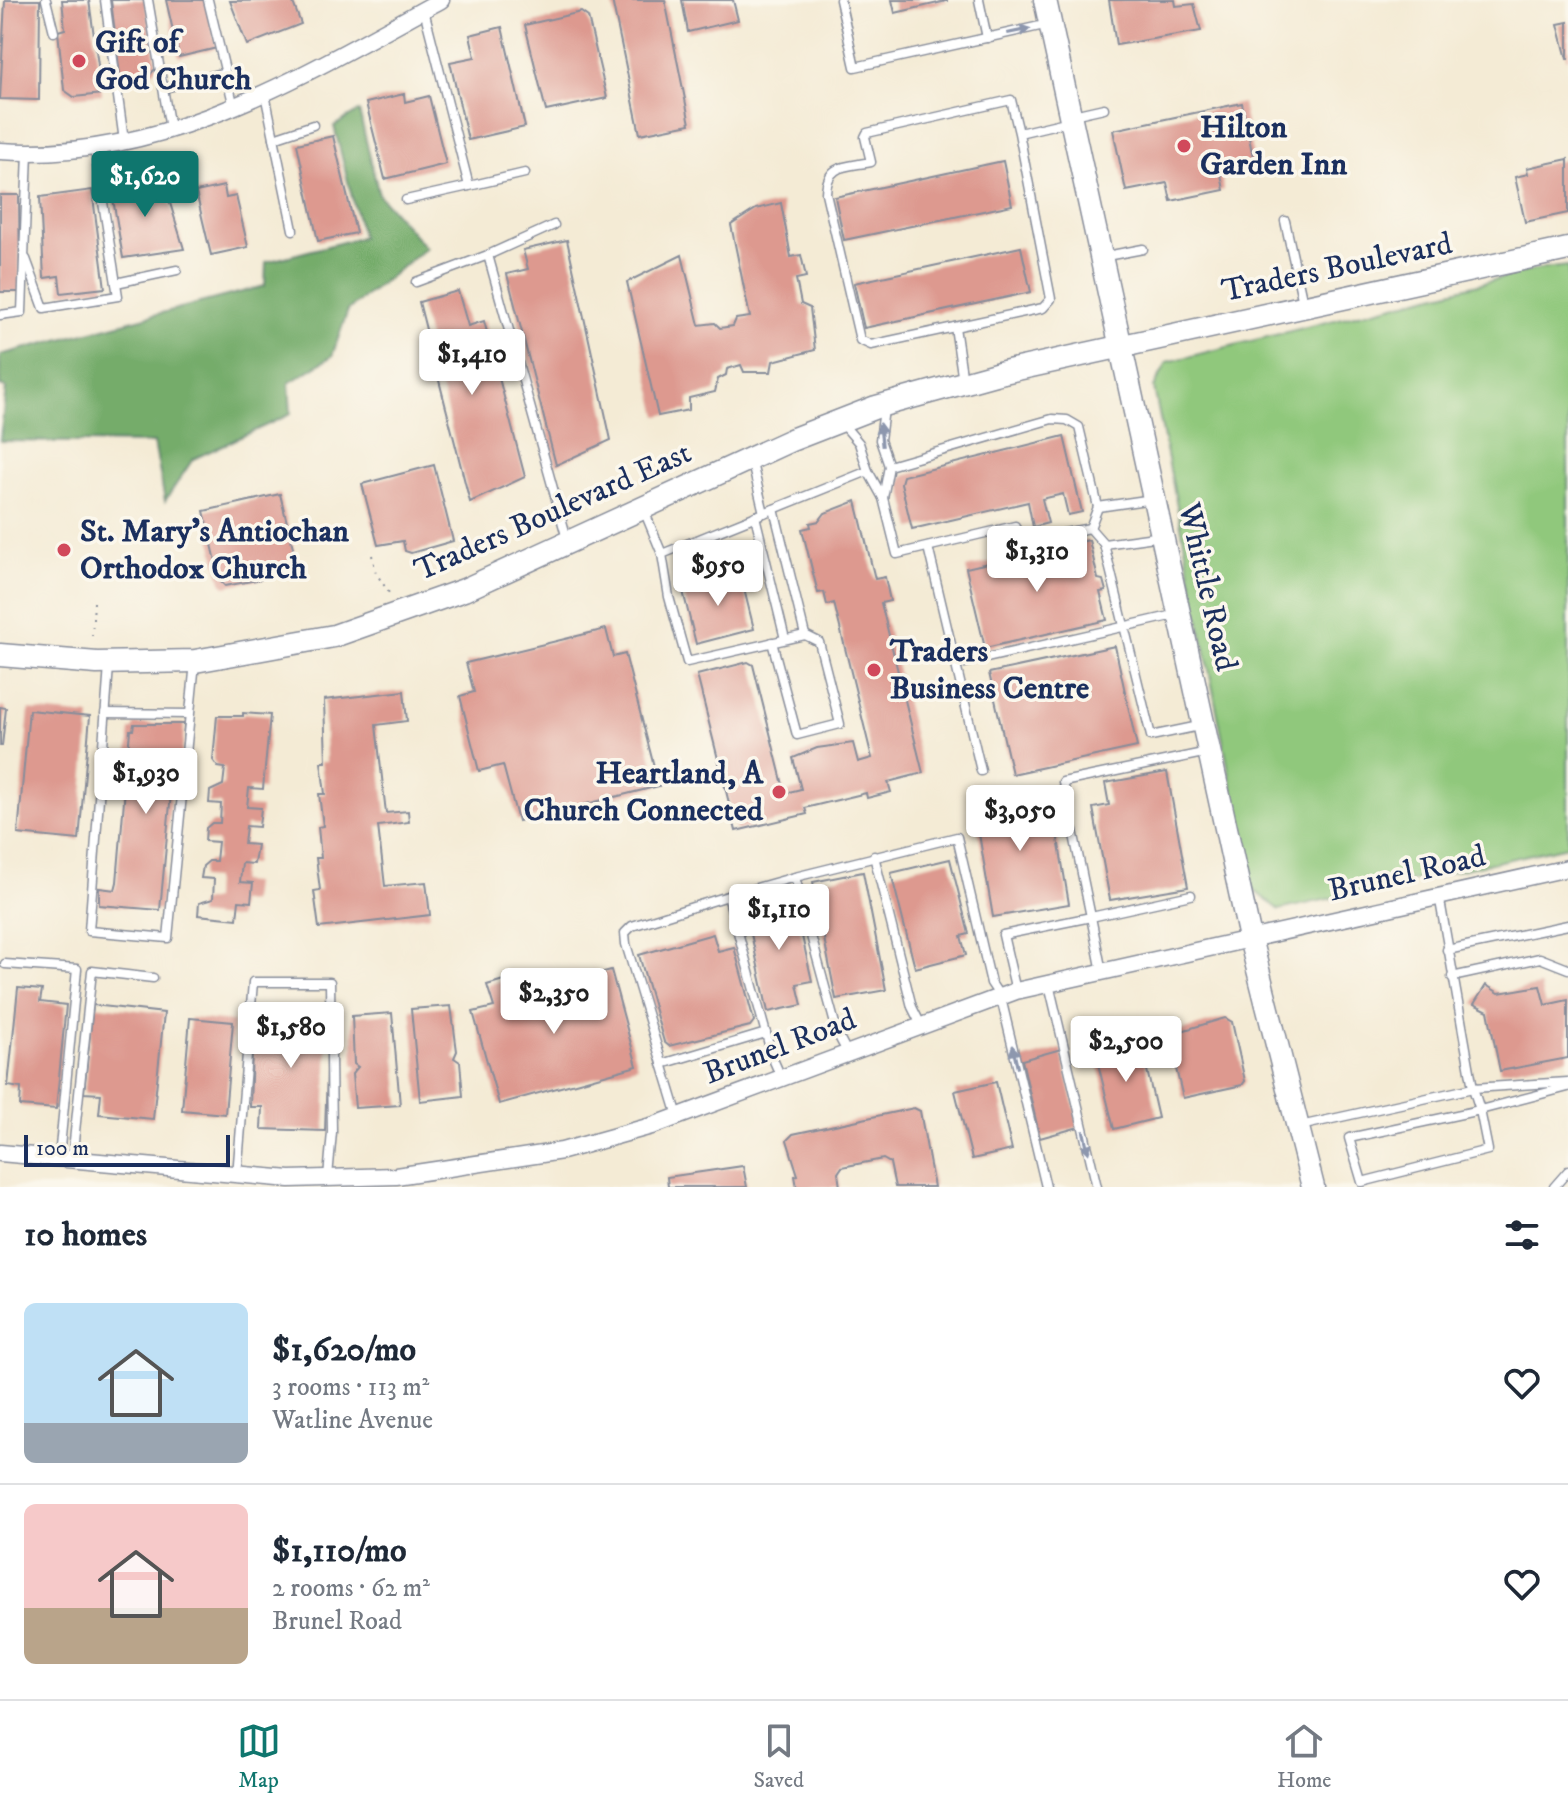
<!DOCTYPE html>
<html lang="en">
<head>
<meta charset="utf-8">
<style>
  :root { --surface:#fff; --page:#f6f6f7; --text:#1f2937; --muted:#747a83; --line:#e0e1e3; --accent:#0f766e }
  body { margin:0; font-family:"IM FELL DW Pica",serif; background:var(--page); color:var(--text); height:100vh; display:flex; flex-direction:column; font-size:30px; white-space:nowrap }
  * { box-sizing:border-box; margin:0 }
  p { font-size:26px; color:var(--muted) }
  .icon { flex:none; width:44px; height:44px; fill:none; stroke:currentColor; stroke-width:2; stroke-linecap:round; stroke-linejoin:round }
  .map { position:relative; height:1187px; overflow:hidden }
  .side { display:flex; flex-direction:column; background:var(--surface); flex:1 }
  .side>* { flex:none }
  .scale { position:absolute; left:24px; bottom:20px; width:206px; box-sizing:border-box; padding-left:8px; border:4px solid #1b2f5e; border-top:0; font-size:22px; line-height:28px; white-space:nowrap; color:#1b2f5e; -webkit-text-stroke:6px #fbf7ec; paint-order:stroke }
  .price { position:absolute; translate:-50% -68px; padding:0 18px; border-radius:8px; background:#fff; color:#222; font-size:26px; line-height:52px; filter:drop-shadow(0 2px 4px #0008) }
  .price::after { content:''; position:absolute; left:50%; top:48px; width:24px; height:18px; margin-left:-12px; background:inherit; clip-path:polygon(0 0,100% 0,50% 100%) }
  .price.current { background:var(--accent); color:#fff }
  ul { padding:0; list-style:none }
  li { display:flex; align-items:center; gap:24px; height:200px; padding:0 24px }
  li+li { border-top:2px solid var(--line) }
  li span { display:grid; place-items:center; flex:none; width:224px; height:160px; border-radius:12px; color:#555 }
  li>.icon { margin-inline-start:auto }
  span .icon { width:96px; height:96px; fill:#fffc; stroke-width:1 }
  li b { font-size:34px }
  h2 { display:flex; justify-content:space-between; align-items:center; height:96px; padding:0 24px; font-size:34px }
  .menu { display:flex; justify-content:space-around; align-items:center; height:112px; border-top:2px solid var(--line); background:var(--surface); font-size:22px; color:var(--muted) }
  .menu a { display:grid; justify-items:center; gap:4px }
  .menu .current { color:var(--accent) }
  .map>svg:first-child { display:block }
</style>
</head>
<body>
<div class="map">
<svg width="1568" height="1187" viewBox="0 0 1568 1187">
  <rect width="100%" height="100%" fill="#fbf7ec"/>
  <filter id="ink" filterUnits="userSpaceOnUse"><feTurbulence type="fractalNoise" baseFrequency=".0125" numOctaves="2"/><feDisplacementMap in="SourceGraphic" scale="16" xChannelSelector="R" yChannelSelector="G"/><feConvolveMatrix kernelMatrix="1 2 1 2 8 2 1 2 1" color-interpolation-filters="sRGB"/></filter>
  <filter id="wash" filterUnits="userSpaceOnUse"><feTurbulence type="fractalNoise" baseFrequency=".006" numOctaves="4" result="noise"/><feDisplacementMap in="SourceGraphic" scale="32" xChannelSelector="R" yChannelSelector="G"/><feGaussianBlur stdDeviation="1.8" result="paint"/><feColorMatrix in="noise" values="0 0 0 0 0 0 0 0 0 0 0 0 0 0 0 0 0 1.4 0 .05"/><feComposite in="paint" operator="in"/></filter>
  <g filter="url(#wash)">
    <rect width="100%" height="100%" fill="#f4ebd5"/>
    <path fill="#90c87b" stroke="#567c6c" stroke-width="2" d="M1568,266V846L1279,910L1252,889L1154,388L1167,362L1534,270Z"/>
    <path fill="#74ac6b" stroke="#486e64" stroke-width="2" d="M359,111L379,195L426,248L348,310L332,356L289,383L291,414L193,459L165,501L154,443L0,441L6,388L0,386V355L265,286L266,262L362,237L334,126Z"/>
    <g id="blocks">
      <g fill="#dd998f">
        <path d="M5,0H40L39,100L0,99Z"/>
        <path d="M62,0H89L102,94L74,97L64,90L58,31L65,29Z"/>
        <path d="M111,0H145L157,67L145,80H127L120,75Z"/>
        <path d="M166,0H206L217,48L179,57Z"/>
        <path d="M292,0L301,24L247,45L230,1Z"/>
        <path d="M612,0H665L690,124L640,134Z"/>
        <path d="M682,0H733L738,20L688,32Z"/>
        <path d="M892,0H947V1L895,13Z"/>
        <path d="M1109,0H1175L1176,6L1194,4L1201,31L1116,45Z"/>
        <path d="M581,12L588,17L607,98L546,111L525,25Z"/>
        <path d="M1568,22V59H1567L1558,24Z"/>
        <path d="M502,27L525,127L468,140L450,62L475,57L470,35Z"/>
        <path d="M404,94L405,102L429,96L446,164L385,179L366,103Z"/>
        <path d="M1242,103L1254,162L1220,169L1224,190L1171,201L1167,183L1126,191L1113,130Z"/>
        <path d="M333,136L356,233L318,241L297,144Z"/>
        <path d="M1568,159V213L1525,222L1515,177L1528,174L1527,168Z"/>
        <path d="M1003,161L1012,205L844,240L835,197Z"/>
        <path d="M163,180L184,249L123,258L111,187Z"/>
        <path d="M224,186L226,198L236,196L248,247L211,255L196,192Z"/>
        <path d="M92,190L105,288L61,293L59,276L44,278L40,197Z"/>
        <path d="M0,195H19L20,292H0Z"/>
        <path d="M781,203L791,257L801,255L806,277L796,279L801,304L810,308L815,350L773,361L771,372H744L741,365L727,369L726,375L718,379L715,392L689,398V410L658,416L627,282L682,255L699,325L715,323L720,328L733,326L736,319L750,317L731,225L756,209Z"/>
        <path d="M567,240L611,440L556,465L507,274L528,269L523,250Z"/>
        <path d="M1021,247L1031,292L864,328L854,283Z"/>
        <path d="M458,291L468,326L484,321L525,477L470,502L419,302Z"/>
        <path d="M1064,436L1082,512L1068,515L1063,494L1042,499L1048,523L1033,527L1028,502L912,529L901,483L903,476Z"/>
        <path d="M434,465L453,541L411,553L405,551L403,541L378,545L362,484Z"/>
        <path d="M280,494L297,564L293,569L268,578L225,586L221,582L204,511Z"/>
        <path d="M856,501L875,579L885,577L890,601L881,603L923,773L888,782L891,792L867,798L866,793L805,808L807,814L736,831L697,675L748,662L753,665L785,793L801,789L793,758L817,748L853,743L858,762L872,758L834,603L827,605L824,592L818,593L802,529L811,527L810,523L819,521L825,513Z"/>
        <path d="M1089,540L1098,579L1103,580L1106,591L1100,592L1107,620L985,648L966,568Z"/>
        <path d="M740,573L754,629L696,644L682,587Z"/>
        <path d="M606,629L613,657L625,654L659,786L518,821L503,765L479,771L460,696L474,692L466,663Z"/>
        <path d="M1115,646L1137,747L1012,774L989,673Z"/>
        <path d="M404,691L407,721L376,725L386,813L408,811L409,822L378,826L385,886L426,882L430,915L319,928L314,891L320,890L316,858H321L318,827L323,826L319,794H325L321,762H326L324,700Z"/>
        <path d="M0,707L6,708L2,746H0Z"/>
        <path d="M29,710L90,716L79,840L18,834Z"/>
        <path d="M243,713L270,715L263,789L249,788L247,807L261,808L259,827L246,826L244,844L257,845L254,864L242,863L240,882L253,883L251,902L239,901L237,919L198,915L199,903L213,899L214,879L201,878L203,866L209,861H216L218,842L205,841L206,828L212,823H220L221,804L209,803L210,791L223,785L225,768L218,767L213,760L217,716H243Z"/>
        <path d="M134,724H184L181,773L173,772L160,910L99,905V888L115,890L117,882L130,730H133Z"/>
        <path d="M1167,772L1188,887L1110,900L1093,808L1109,805L1105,783Z"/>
        <path d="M1031,789L1034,806L1052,803L1069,904L993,917L973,798Z"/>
        <path d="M950,859L969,934L961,936L966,955L915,968L891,873Z"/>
        <path d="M863,872L886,990L836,999L813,882Z"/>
        <path d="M793,896L812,981L797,984L802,1005L768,1012L745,906Z"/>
        <path d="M713,934L718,951L734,947L754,1021L750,1026L669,1046L664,1042L639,955Z"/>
        <path d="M611,970L637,1066L499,1104L473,1012L494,1007L487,985L510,978L516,996Z"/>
        <path d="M1486,985L1499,993L1540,986L1545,1005L1568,1000V1058L1500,1071L1488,1011L1474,1004Z"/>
        <path d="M18,988L42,990L40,1002L66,1005L56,1109L20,1106L21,1088L8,1086Z"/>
        <path d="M93,1005L164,1013L153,1119L99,1114L101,1094L84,1093Z"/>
        <path d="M451,1006L457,1051L454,1058L460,1062L463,1096L420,1101L411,1009Z"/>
        <path d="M271,1009L329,1011L325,1131L261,1129L262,1107H250L253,1022L271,1023Z"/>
        <path d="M392,1013L400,1105L355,1108L352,1074L358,1067L354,1064L352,1016Z"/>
        <path d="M190,1018L233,1022L225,1114L182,1110Z"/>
        <path d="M1225,1018L1232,1022L1245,1081L1242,1085L1183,1098L1168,1035Z"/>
        <path d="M1123,1040L1125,1048L1141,1044L1158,1118L1114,1129L1094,1047Z"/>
        <path d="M1061,1049L1079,1127L1040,1138L1022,1060Z"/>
        <path d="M996,1082L1012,1150L972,1159L955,1091Z"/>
        <path d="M914,1108L920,1111L934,1187H895L890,1163L883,1159L842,1167L838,1173L840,1187H797L795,1176L798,1175L787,1140L793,1134Z"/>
        <path d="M743,1166L747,1187H668L667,1177Z"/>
      </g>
    </g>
  </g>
  <g filter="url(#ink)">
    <use href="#blocks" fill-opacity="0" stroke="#888d9a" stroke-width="2"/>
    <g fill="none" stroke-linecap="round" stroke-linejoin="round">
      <defs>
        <g id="lane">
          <path d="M46,0L54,32"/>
          <path d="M105,0L124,141"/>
          <path d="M148,0L170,129"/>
          <path d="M208,0L234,107"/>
          <path d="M840,0L855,67L1049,24"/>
          <path d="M979,0L987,38"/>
          <path d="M165,88L225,72"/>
          <path d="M265,94L293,230"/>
          <path d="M1073,115L1104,108"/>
          <path d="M1019,133L1051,299L1043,308L871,345L860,340L826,193C827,163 847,167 871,162L865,137L867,133L1011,100L1019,133L1070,121"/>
          <path d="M274,138L313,125"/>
          <path d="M469,186L525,173"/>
          <path d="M406,200L469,186L424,10"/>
          <path d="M1285,221L1303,303"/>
          <path d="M488,255L554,225"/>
          <path d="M1101,257L1143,249"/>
          <path d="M26,259L44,308L118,296L94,146"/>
          <path d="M416,282L488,255L567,539"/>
          <path d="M116,283L177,270"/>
          <path d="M0,315L22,312L28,152"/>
          <path d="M955,327L963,381"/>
          <path d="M884,409L880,440L889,466"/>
          <path d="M841,422L859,443L868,471"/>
          <path d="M751,459L764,513"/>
          <path d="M883,498L897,554L1015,526L1019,542L1090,528"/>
          <path d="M1098,507L1153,499"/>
          <path d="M643,508L662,554L868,471L883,498L889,466L1052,419L1067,420L1079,427L1098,507L1090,528L1104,544L1151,736L1204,725"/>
          <path d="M755,516L785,639"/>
          <path d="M1104,544L1162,536"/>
          <path d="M928,547L981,771"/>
          <path d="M662,554L669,597L687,662L805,635L774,509"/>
          <path d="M772,642L797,735L840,724L819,642L805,635"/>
          <path d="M956,665L1179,614"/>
          <path d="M109,666L89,931L168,938L195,662"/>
          <path d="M105,713L189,714"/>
          <path d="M874,856L912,1007L921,1025"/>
          <path d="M795,877L957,837L991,983L1001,998L1046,1187"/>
          <path d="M728,896L795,877L838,1035L847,1052"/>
          <path d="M1447,950L1568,925"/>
          <path d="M5,964L77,969L59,1158"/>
          <path d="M1102,972L1091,917L1191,895"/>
          <path d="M1452,977L1540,958L1568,969"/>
          <path d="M1049,984L1097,1187"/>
          <path d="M1016,991L1003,935L1091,917L1063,782L1208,752"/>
          <path d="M662,1064L766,1033"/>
          <path d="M1568,1082L1473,1088L1480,1110L1568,1087"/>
          <path d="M1480,1110L1488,1150L1362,1182L1349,1138Z"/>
          <path d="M678,1116L626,944L625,933L632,926L728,896L773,1059L781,1077"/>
          <path d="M1300,1126L1473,1088L1439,895"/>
          <path d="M72,1160L92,971L153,978"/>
          <path d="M237,1175L253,982H330L332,1132L328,1177"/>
          <path d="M1554,1187L1568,1171"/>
        </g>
        <g id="street">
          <path d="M0,151C163,163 303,75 441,0"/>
          <path d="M0,1153L290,1179L396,1176L562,1151L655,1125L1016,991L1568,868"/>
        </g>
        <g id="secondary">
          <path d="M1045,0L1250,938L1313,1187"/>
          <path d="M0,655L97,663L195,661L334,636L464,590L791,440L876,407L999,373L1568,249"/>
        </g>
      </defs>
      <use href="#lane" stroke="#888d9a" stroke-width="11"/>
      <use href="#street" stroke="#888d9a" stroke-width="19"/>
      <use href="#secondary" stroke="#888d9a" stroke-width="25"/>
      <g stroke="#888d9a" stroke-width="2" stroke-dasharray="2 6" stroke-linecap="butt">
        <path d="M372,555L376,573L391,596"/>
        <path d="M92,636L94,602"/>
      </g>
      <use href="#lane" stroke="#fff" stroke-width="8"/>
      <use href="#street" stroke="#fff" stroke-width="16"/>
      <use href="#secondary" stroke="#fff" stroke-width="22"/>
    </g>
    <defs><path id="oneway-solid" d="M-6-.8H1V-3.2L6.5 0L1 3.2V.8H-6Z" transform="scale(2)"/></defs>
    <g fill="#8d97ae">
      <use href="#oneway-solid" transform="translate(1019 31) rotate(-12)"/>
      <use href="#oneway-solid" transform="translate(881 435) rotate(-96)"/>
      <use href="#oneway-solid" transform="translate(1015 1057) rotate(-103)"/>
      <use href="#oneway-solid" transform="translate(1086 1142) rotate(77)"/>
    </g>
  </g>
  <g fill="#d1495b" stroke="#fbf7ec" stroke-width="3">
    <circle cx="79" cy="61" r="8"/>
    <circle cx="1184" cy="146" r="8"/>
    <circle cx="64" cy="550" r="8"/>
    <circle cx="874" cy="670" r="8"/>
    <circle cx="779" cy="792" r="8"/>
  </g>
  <g text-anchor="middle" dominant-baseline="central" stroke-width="7" stroke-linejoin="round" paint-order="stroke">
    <g font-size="32" font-weight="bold" fill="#1b2f5e" stroke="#fbf7ec" text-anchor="start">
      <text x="95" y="43">Gift of<tspan x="95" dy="37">God Church</tspan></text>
      <text x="1200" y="128">Hilton<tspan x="1200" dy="37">Garden Inn</tspan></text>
      <text x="80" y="532">St. Mary’s Antiochan<tspan x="80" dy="37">Orthodox Church</tspan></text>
      <text x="890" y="652">Traders<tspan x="890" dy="37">Business Centre</tspan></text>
      <text x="763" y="774" text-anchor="end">Heartland, A<tspan x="763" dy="37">Church Connected</tspan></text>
    </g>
    <g font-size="32" fill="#1b2f5e" stroke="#fbf7ec">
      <text transform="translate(1337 268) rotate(-12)">Traders Boulevard</text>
      <text transform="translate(553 512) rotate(-24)">Traders Boulevard East</text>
      <text transform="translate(1207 587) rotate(77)">Whittle Road</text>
      <text transform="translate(1407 874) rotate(-13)">Brunel Road</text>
      <text transform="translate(780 1047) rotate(-21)">Brunel Road</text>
    </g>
  </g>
</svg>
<div class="scale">100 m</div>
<b class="price current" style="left:145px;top:219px">$1,620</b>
<b class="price" style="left:472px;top:397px">$1,410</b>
<b class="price" style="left:1037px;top:594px">$1,310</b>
<b class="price" style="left:718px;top:608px">$950</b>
<b class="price" style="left:146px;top:816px">$1,930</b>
<b class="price" style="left:1020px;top:853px">$3,050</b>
<b class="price" style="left:779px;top:952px">$1,110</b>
<b class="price" style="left:554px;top:1036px">$2,350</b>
<b class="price" style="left:291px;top:1070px">$1,580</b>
<b class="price" style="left:1126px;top:1084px">$2,500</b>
</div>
<section class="side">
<h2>10 homes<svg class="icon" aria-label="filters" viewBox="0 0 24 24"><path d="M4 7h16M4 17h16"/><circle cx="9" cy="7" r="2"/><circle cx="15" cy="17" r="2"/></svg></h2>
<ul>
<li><span style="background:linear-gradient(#bfe0f5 75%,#9aa5b1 0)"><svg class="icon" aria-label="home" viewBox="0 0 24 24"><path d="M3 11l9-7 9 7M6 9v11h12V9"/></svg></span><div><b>$1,620/mo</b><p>3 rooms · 113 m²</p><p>Watline Avenue</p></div><svg class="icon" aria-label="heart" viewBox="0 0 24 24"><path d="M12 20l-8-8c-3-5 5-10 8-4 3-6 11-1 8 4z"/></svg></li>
<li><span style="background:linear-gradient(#f6c9c9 65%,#b9a48a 0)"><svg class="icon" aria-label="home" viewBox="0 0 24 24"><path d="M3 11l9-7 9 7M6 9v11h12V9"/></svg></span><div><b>$1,110/mo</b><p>2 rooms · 62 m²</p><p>Brunel Road</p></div><svg class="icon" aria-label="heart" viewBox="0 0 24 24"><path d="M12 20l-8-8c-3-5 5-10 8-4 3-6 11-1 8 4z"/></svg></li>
</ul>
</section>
<nav class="menu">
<a class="current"><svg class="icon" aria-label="map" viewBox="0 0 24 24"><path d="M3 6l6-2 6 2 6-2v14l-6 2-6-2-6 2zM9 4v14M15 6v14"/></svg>Map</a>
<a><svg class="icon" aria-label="saved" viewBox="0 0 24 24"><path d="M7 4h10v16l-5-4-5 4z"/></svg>Saved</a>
<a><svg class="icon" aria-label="home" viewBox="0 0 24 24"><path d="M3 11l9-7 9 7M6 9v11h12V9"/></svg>Home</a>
</nav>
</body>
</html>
